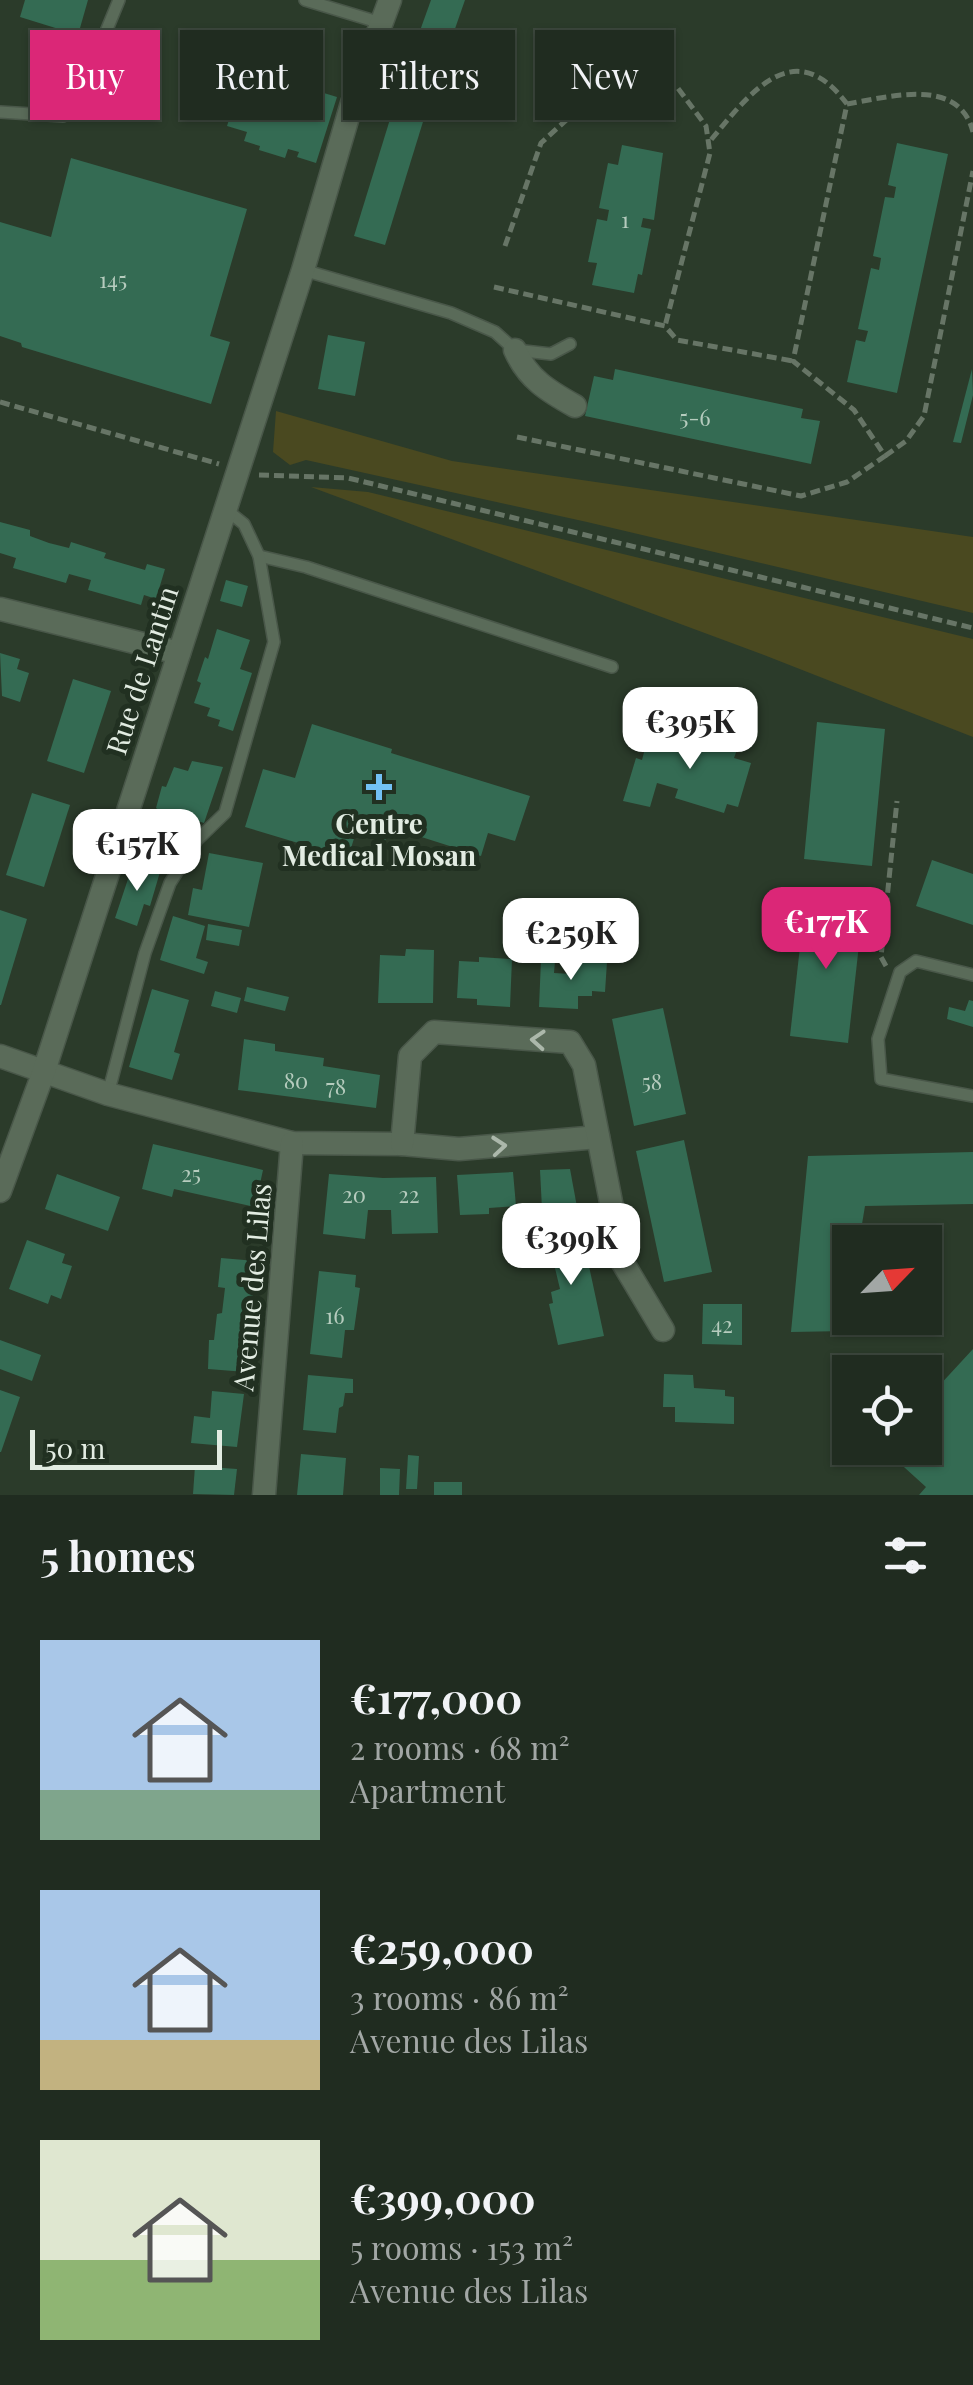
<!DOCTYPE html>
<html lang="en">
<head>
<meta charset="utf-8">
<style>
  :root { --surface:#202c20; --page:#283429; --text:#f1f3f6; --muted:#a2a7a5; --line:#3d483e; --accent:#db2777 }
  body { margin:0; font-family:"Playfair Display",serif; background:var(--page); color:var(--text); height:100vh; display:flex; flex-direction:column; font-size:38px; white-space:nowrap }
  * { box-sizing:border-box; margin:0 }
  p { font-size:32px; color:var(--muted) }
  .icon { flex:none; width:55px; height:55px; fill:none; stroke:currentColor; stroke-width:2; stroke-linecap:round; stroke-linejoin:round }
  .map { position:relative; height:1495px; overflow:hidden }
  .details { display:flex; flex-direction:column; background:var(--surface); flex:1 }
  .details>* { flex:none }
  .top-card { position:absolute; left:30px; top:30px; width:915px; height:90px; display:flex; gap:20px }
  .needle { width:65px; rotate:65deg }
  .tools { position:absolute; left:832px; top:1225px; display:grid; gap:20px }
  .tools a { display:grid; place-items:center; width:110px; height:110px; border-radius:0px; background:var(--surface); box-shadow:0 2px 8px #0004,0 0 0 2px var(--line); font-size:50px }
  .scale { position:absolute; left:30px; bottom:25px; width:192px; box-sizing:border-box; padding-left:10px; border:5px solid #e2ece2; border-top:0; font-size:28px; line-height:35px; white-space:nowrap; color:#e2ece2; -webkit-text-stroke:8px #213021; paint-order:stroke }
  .price { position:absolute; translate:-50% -85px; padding:0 22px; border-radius:20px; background:#fff; color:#222; font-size:32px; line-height:65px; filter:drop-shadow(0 2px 5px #0008) }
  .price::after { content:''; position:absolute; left:50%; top:60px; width:30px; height:22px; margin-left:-15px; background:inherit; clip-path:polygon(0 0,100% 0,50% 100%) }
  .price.current { background:var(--accent); color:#fff }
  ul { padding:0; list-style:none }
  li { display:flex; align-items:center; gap:30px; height:250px; padding:0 40px }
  li span { display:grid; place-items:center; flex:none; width:280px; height:200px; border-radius:0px; color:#555 }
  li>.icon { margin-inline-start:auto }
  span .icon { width:120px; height:120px; fill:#fffc; stroke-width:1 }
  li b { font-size:42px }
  h2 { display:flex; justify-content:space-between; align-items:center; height:120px; padding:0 40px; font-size:42px }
  .pill { padding:0 35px; border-radius:0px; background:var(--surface); box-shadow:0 2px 8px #0004,0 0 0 2px var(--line); font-size:35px; line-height:90px }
  .pill.current { background:var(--accent); color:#fff }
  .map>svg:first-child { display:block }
</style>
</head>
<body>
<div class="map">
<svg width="973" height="1495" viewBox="0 0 973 1495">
  <rect width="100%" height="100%" fill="#2b3b2a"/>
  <g fill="#4a4920">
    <path d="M276,411L452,461L973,537V613L587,522L306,460L290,465L273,452Z"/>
    <path d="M311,487L368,492L973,639V737L764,655Z"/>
  </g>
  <g fill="#346b53">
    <path d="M25,0H88L78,35L20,17Z"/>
    <path d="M431,0H465L434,89L403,78Z"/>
    <path d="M245,69L337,97L316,163L297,157L299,152L288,149L285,158L259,150L260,146L244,141L247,132L227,126Z"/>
    <path d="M395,103L426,112L385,245L354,236Z"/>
    <path d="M897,143L948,154L897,393L847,382L856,340L865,342L868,331L858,329L871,268L879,270L881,258L873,256L885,197L894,198L896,187L888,185Z"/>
    <path d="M622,145L663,153L654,220L643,218L641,227L651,229L642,275L638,274L634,293L592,285L597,263L588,262L597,219L607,221L609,210L599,208L608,163L618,165Z"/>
    <path d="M71,158L247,209L210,336L230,342L211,404L22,347L21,343L0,336V222L51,237Z"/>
    <path d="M328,335L365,342L355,396L318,389Z"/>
    <path d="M615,369L803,409L801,418L820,421L811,464L585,416L594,376L613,380Z"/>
    <path d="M972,369L973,395L961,443L953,442Z"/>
    <path d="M0,522L30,530V536L49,543L69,548L71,542L106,553L104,558L145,570L147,564L165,569L156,599L144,595L141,605L88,590L91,580L69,574L66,583L13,568L16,558L0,553Z"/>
    <path d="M226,580L248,586L242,607L220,601Z"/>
    <path d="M217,629L250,640L240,669L252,673L233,731L218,726L220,720L207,716L210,708L194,703L201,683L197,681L205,657L208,659Z"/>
    <path d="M0,653L20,659L17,669L29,673L20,702L2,696Z"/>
    <path d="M73,679L111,691L84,773L47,761Z"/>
    <path d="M817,722L885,729L872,866L804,859Z"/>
    <path d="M312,724L392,749L391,753L530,796L515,841L488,833L481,856L390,827L385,841L356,832L348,858L245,827L263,769L295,778Z"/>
    <path d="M701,732L739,744L734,758L751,763L738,807L727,804L724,813L675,798L678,789L657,783L650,807L623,801L636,758L642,760L649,733L696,747Z"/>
    <path d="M192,761L223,767L204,823L192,819L182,849L150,838L160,811L156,808L162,786L166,787L174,767L188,771Z"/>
    <path d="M32,793L70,805L44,887L6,875Z"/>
    <path d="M209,853L263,863L249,927L188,915L193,888L202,890Z"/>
    <path d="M932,860L973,874V925L916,906Z"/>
    <path d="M133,864L160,872L150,906L144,904L137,926L115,918Z"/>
    <path d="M805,902L863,909L848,1043L790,1036Z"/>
    <path d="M0,910L27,919L1,1005H0Z"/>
    <path d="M173,916L205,926L196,958L208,962L204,974L160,960Z"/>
    <path d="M208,924L242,930L239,946L206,940Z"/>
    <path d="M406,949L434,950L433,1003H378L380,955L405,956Z"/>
    <path d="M479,957L512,959L510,1007L477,1005V999L457,998L459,961L479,962Z"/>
    <path d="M541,960L555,961L554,973L571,974V960L607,962L605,992L592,991V996H578V1009L539,1007Z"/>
    <path d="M247,987L289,997L285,1011L244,1001Z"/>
    <path d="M152,989L189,1000L174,1052L180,1054L172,1080L129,1067Z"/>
    <path d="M215,991L241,998L237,1013L211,1006Z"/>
    <path d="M969,1000L973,1001V1027L947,1019L949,1007L965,1011Z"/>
    <path d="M663,1008L686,1114L634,1126L612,1019Z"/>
    <path d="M244,1039L275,1044V1051L324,1058L323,1066L380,1075L376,1108L238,1090Z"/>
    <path d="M684,1140L712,1272L664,1282L636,1151Z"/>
    <path d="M153,1144L263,1170L255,1207L174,1189L172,1197L142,1189Z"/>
    <path d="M973,1152V1204L865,1206L859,1242H850V1303L846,1331L791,1332L808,1156Z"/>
    <path d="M570,1169L577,1207L542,1209L540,1170Z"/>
    <path d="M513,1172L516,1206L489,1208V1214L460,1215L457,1175Z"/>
    <path d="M57,1174L120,1197L108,1231L45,1209Z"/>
    <path d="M329,1174L383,1178L436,1177L438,1233L392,1234L391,1210H368L365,1239L323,1234Z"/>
    <path d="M581,1229L604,1336L558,1345L549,1304L553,1303L551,1292L560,1289L554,1264L539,1266L533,1240Z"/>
    <path d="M27,1240L65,1254L62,1263L72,1266L61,1299L51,1295L48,1304L9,1289Z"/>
    <path d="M221,1258L256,1261L246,1372L208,1369L209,1340H214L217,1314L222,1313L225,1288L218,1287Z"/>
    <path d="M319,1271L356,1275L355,1287L360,1288L354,1330H345L342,1358L310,1354Z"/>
    <path d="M703,1304H742V1345L702,1344Z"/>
    <path d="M0,1340L41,1355L32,1381L0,1369Z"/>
    <path d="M973,1349V1495H919L926,1487L883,1448H925V1401Z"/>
    <path d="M664,1374L693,1375L694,1388L725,1390V1396L734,1397V1424L675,1422V1407H663Z"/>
    <path d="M308,1375L353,1379V1393H345L343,1406L339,1408L336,1433L303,1430Z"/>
    <path d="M0,1390L20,1397L1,1452H0Z"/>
    <path d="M212,1391L244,1394L237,1447L191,1443L194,1416L210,1418Z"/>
    <path d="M301,1454L346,1458L343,1495H297Z"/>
    <path d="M408,1455L419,1456L417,1489H406Z"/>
    <path d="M195,1466L237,1469L234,1495L193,1494Z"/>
    <path d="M380,1468L400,1469L399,1495H380Z"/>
    <rect x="434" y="1482" width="28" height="13"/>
  </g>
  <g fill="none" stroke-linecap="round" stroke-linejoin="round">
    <defs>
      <g id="lane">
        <path d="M305,0L381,23"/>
        <path d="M0,112L63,116L96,56L119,0"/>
        <path d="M303,270L451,313L495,332L515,350L551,354L570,344"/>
        <path d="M259,556L306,567L612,667"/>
        <path d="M973,975L916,961L900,972L878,1039L881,1079L973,1096"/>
        <path d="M108,1094L145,953L170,883L197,840L225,813L274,642L259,556L244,524L224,508"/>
      </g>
      <g id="street">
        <path d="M515,350C528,379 548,391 575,406"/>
        <path d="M0,609L179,653"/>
        <path d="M0,1056L108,1094L292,1143L402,1144L459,1149L598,1137"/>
        <path d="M402,1144L410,1056L434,1032L570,1042L584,1065L623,1263L663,1330"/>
        <path d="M0,1191L44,1071L303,270L352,103L390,0"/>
        <path d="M264,1495L292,1143"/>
      </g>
    </defs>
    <use href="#lane" stroke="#495749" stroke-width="14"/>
    <use href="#street" stroke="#495749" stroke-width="25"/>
    <g stroke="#677566" stroke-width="5" stroke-dasharray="10 5" stroke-linecap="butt">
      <path d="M847,104C889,97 959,76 973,132"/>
      <path d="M505,246L541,143L597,92L646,78L677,87L706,126L710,153L665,326"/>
      <path d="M494,287L665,326L677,340L793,361"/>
      <path d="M0,402L219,464"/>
      <path d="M517,437L801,496L847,482L885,456L854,410L793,361L847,104C794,33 750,93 710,141"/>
      <path d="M885,456L906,441L924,416L973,171"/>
      <path d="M259,475L348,478L973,628"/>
      <path d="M886,966L881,957L897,801"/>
    </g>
    <use href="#lane" stroke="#5a6b59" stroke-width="11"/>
    <use href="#street" stroke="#5a6b59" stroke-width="22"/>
  </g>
  <defs><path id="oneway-chevron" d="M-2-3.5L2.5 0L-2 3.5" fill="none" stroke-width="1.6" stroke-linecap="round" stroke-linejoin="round" transform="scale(2.5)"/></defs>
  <g stroke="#acb8ab">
    <use href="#oneway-chevron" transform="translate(538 1040) rotate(-176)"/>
    <use href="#oneway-chevron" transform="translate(499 1146) rotate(-5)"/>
  </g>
  <path fill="#72c1f5" stroke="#213021" stroke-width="4" d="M374 772h10v10h10v10h-10v10h-10v-10h-10v-10h10z"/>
  <g text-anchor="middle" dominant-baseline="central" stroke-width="10" stroke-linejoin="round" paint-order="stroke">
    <g font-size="22" fill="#b6ccbe">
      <text x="625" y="219">1</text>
      <text x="113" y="279">145</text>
      <text x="695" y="417">5-6</text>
      <text x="296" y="1080">80</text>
      <text x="652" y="1081">58</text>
      <text x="336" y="1086">78</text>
      <text x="191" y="1173">25</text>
      <text x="354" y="1194">20</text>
      <text x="409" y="1194">22</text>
      <text x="335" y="1315">16</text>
      <text x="722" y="1324">42</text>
    </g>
    <g font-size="28" fill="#e2ece2" stroke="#213021">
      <text transform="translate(141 670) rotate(-72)">Rue de Lantin</text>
      <text transform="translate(251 1287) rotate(-85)">Avenue des Lilas</text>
    </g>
    <g font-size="28" font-weight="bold" fill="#e2ece2" stroke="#213021">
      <text x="379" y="822">Centre<tspan x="379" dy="32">Medical Mosan</tspan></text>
    </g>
  </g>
</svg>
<div class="tools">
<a><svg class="needle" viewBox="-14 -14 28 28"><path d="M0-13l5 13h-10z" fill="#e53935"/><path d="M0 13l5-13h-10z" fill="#a2a7a5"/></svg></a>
<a><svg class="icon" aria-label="locate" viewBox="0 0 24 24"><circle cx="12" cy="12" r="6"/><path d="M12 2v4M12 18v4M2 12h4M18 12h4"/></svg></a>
</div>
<div class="scale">50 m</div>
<b class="price" style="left:690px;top:772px">€395K</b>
<b class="price" style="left:137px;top:894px">€157K</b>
<b class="price current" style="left:826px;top:972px">€177K</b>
<b class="price" style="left:571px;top:983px">€259K</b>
<b class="price" style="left:571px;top:1288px">€399K</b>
<div class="top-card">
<a class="pill current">Buy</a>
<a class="pill">Rent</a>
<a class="pill">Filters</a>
<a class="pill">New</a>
</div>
</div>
<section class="details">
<h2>5 homes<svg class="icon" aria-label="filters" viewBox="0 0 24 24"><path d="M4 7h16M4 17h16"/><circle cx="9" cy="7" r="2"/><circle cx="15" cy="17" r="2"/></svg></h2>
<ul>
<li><span style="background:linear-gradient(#a9c7e8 75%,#7fa58c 0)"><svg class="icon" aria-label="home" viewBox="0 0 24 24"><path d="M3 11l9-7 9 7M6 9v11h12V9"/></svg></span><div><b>€177,000</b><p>2 rooms · 68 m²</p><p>Apartment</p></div></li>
<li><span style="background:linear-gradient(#a9c7e8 75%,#c2b280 0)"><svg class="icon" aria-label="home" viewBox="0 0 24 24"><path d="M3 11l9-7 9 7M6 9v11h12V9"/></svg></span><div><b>€259,000</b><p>3 rooms · 86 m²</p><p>Avenue des Lilas</p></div></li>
<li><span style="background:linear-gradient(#dfe7d0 60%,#8fb573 0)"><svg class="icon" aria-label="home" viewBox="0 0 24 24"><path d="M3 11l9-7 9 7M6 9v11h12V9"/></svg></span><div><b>€399,000</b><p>5 rooms · 153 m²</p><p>Avenue des Lilas</p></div></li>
</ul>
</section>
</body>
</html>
